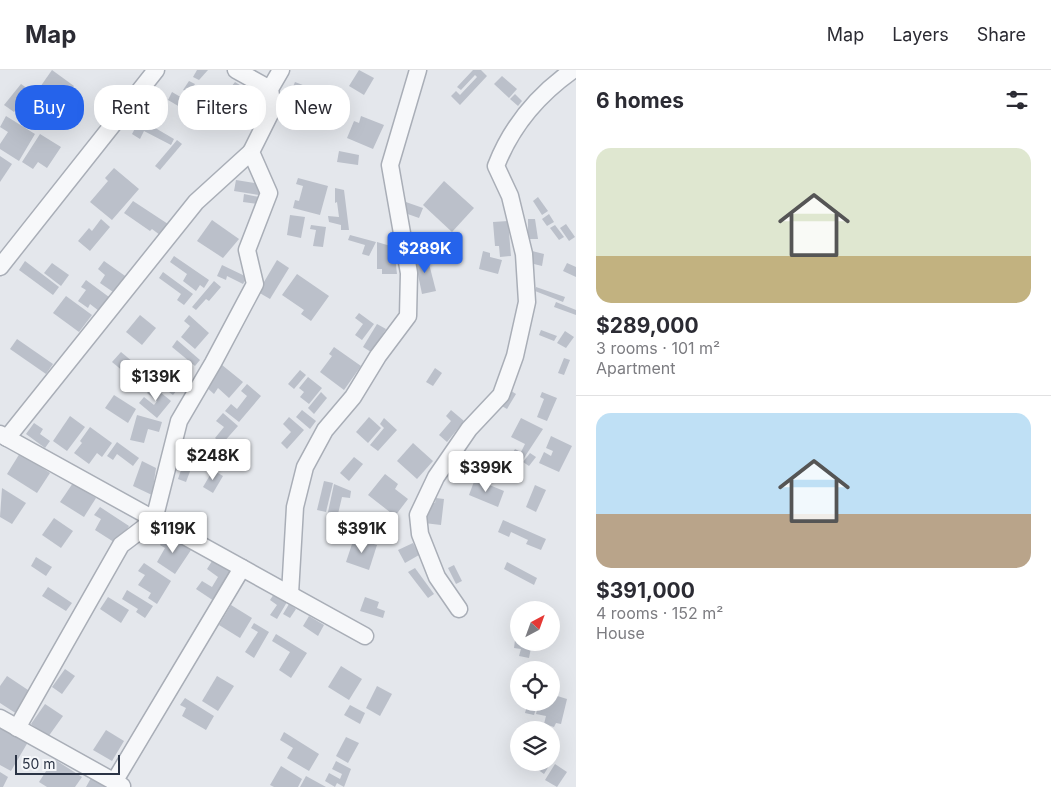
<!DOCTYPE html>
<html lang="en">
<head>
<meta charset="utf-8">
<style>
  :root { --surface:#fff; --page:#f7f7f7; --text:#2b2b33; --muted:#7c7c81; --line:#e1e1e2; --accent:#2563eb }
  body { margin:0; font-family:Inter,sans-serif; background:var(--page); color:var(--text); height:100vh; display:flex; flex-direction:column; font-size:19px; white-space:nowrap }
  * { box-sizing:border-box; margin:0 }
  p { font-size:16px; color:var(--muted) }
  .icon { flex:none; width:28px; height:28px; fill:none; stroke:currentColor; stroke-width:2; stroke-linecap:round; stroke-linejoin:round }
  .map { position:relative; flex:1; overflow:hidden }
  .sheet { display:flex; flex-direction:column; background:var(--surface); width:475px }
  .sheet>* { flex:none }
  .guide { position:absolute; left:15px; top:15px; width:475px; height:45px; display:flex; gap:10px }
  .needle { width:32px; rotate:41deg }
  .buttons { position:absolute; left:510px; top:531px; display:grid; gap:10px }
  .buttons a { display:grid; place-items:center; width:50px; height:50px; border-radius:50%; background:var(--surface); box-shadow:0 5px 20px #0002; font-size:25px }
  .scale { position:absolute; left:15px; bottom:12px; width:105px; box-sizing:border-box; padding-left:5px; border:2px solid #2b3445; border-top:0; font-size:14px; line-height:18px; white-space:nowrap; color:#2b3445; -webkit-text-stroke:4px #f4f6f9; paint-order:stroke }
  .price { position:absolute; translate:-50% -42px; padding:0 11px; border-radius:5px; background:#fff; color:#222; font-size:16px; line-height:32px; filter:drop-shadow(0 1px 2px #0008) }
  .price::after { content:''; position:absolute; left:50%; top:30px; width:15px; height:11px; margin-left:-8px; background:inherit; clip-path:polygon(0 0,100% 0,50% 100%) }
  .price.active { background:var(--accent); color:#fff }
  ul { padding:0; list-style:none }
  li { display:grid; align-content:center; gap:10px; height:265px; padding:0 20px }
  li+li { border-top:1px solid var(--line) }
  li span { display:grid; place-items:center; height:155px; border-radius:15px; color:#555 }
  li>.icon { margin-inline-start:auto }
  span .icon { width:90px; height:90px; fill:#fffc; stroke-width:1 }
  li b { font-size:21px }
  h2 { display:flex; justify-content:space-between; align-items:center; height:60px; padding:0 20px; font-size:21px }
  .chip { padding:0 18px; border-radius:20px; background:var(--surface); box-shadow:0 5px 20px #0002; font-size:18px; line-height:45px }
  .chip.active { background:var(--accent); color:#fff }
  header { display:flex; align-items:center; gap:30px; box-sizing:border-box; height:70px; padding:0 25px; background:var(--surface); border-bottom:1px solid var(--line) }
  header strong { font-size:24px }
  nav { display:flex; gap:28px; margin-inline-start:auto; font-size:18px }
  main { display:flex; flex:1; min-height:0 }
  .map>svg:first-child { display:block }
</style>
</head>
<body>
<header>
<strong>Map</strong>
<nav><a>Map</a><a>Layers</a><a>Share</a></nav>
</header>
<main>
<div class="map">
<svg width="576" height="717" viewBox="0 0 576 717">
  <rect width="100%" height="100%" fill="#e4e7ec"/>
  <g fill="#bbc0ca">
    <path d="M52,0L74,16L61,36L38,20Z"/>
    <path d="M197,0H208L199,10L193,7Z"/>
    <path d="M359,0L374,8L364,25L349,16Z"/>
    <path d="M473,0H481L487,6L460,35L451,26L456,21L460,25L477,7L475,5L461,20L457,17Z"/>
    <path d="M502,6L517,19L509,28L494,14Z"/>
    <path d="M189,11L195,14L190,23L183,20Z"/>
    <path d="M235,12L251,22L232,52L216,42L223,30L230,35L239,21L231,17Z"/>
    <path d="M295,12L308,17L293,54L280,48Z"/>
    <path d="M21,14L31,21L14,42L4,35Z"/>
    <path d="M309,20L325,26L322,33L306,27Z"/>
    <path d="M172,22L201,39L192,54L188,52L192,44L168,30Z"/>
    <path d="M515,24L522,31L518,36L510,29Z"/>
    <path d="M258,26L269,34L254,54L246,48L253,38L250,36Z"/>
    <path d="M326,37L333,39L328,58L321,56Z"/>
    <path d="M6,46L35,64L19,91L0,79V74L8,62L0,57Z"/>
    <path d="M361,46L384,55L373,79L347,68L354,51L359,53Z"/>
    <path d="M140,49L174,69L171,75L144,61L140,69L132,64Z"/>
    <path d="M40,64L61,77L47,98L38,92L33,99L22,92Z"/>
    <path d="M177,70L182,74L160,100L155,96Z"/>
    <path d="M339,81L359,85L358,95L337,92Z"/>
    <path d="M0,86L12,94L0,112Z"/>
    <path d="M114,98L139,119L112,150L90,132L108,111L105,108Z"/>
    <path d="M298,108L328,116L320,145L293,138L295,130L299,131L303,116L296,114Z"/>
    <path d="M236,110L260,114L259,125L234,121Z"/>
    <path d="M444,111L474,138L452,162L423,135Z"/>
    <path d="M335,118L344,120L349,160H341V155L329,152L328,146L339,147L337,132L335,133Z"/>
    <path d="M244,124L259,127L258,134L243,132Z"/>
    <path d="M538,127L548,141L542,145L533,131Z"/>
    <path d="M133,131L168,154L160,165L152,159L150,161L124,143Z"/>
    <path d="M403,131L423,138L419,148L399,141Z"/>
    <path d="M549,144L554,152L547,156L542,149Z"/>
    <path d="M290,145L305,147L301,168L287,165Z"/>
    <path d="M101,149L110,157L90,181L78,171L89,158L92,161Z"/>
    <path d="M528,149H535L538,169H528Z"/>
    <path d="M212,150L239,169L223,188L197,171Z"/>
    <path d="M508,151L511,186L500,187L499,176H495L493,152Z"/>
    <path d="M566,154L575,167L569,171L560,158Z"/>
    <path d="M311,155L326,157L323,177L313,176L316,160L310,159Z"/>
    <path d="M555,155L564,167L559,170L550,158Z"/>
    <path d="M350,165L376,172L369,186L362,184L365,175L348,170Z"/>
    <path d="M377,172L394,177L397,204H382V199H377Z"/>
    <path d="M483,181L490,183V187L502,190L498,204L479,199Z"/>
    <path d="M532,181L544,184L542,196L530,193Z"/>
    <path d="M414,185L427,186L436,221L422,224Z"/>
    <path d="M174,186L209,210L204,218L200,215L196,221L183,211L187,204L170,192Z"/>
    <path d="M277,190L289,198L270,229L258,222Z"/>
    <path d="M25,191L59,217L53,225L19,200Z"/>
    <path d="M104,191L128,208L116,224L100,213L105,205L98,199Z"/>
    <path d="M52,193L69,205L61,216L44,203Z"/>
    <path d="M567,193L576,197V207L563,201Z"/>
    <path d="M222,195L247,207L243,214L227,206L226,210L217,206Z"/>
    <path d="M163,202L193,224L184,235L177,230L181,224L159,208Z"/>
    <path d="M297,204L329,226L311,251L301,244L304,240L282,225Z"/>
    <path d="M86,210L113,230L103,244L90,234L88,238L78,231L86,220L81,217Z"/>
    <path d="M214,211L221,217L209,231L206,229L196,240L192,237Z"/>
    <path d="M536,217L565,227L563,232L535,221Z"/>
    <path d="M66,226L92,245L79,262L53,243Z"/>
    <path d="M556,232L576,240V245L554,237Z"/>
    <path d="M359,243L374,254L362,270L355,265L363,254L355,248Z"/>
    <path d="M140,245L156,258L142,275L126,262Z"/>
    <path d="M189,245L209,263L195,279L181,267L190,256L184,251Z"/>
    <path d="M377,254L386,259L371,282L363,277Z"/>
    <path d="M541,260L557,266L554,271L539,265Z"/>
    <path d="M565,261L574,267L566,278L557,273Z"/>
    <path d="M17,269L53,294L46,304L10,279Z"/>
    <path d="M177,270L200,290L195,296L172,277Z"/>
    <path d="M334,277L361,296L344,320L320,302L332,286L329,284Z"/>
    <path d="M121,282L133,292L124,302L112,292Z"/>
    <path d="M564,288L570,290L564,305L558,303Z"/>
    <path d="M222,295L243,312L229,328L218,318L214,324L205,316Z"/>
    <path d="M182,297L190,303L173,325L165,319Z"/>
    <path d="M435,298L442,303L433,316L426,312Z"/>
    <path d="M300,300L306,305L294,319L288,314Z"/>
    <path d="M308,307L322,318L309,334L300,327L304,322L299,318Z"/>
    <path d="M247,314L261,326L239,352L225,341L231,334L237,339L247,326L241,321Z"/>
    <path d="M153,316L171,331L157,348L139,333L144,327L154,335L157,331L147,323Z"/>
    <path d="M508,319L516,324L507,339L500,335Z"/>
    <path d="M321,322L327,328L314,344L308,338Z"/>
    <path d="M542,322L557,328L547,351L537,347L544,329L540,327Z"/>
    <path d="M114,325L136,339L128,353L105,338Z"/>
    <path d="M302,340L316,351L310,359L296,347Z"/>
    <path d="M451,340L464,351L447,372L439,365L451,351L446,346Z"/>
    <path d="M223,343L238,356L222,374L215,368L224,357L216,351Z"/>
    <path d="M137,345L162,352L159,362L148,359L144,373L130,370Z"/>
    <path d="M70,346L85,357L67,381L53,371Z"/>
    <path d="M289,347L304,360L287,379L281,373L291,362L283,354Z"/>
    <path d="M369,347L381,358L368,373L356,362Z"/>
    <path d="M384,348L397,360L378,381L370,375L384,358L380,354Z"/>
    <path d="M521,348L543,359L522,391L511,386L515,379L521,382L525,374L511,367Z"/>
    <path d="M34,353L43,359L40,364L50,371L45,378L26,364Z"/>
    <path d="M90,357L112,373L102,387L97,383L89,394L74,383L82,373L80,371Z"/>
    <path d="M551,366L572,376L559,402L539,393L544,382L551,386L553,381L546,378Z"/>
    <path d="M117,372L139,388L133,396L117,384L113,390L107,386Z"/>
    <path d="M413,373L433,391L417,409L397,391Z"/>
    <path d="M220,378L230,384L220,400L210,394Z"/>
    <path d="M20,383L50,403L37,423L7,404Z"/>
    <path d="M530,383L536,387L529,396L523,392Z"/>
    <path d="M186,385L195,388L186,412L178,409Z"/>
    <path d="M354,387L363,394L349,411L340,403Z"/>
    <path d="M487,390L508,399L503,412L482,403Z"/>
    <path d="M142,391L156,398L152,425L133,416Z"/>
    <path d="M213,400L223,406L213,423L203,417Z"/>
    <path d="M385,404L398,414L395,419L408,429L395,446L368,425Z"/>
    <path d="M475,409L504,421L498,437L469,425Z"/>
    <path d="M324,411L333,413L326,442L317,440Z"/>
    <path d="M73,413L96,428L84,447L60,432Z"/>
    <path d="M334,414L351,421L350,428L342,427L338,444L328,442Z"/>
    <path d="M535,415L546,420L536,442L526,437Z"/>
    <path d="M2,418L26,433L12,454L0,447Z"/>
    <path d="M436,428L444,429L441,455L424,453L427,432L435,433Z"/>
    <path d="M100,437L129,456L117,474L95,460L101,449L94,445Z"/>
    <path d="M54,448L73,461L61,478L42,465Z"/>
    <path d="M503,450L546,469L541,480L526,474L528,470L511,462L509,467L498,462Z"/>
    <path d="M167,464L191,480L175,504L157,492L165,478L160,475Z"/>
    <path d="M354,468L377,475L369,500L346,492Z"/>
    <path d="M413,473L419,485L405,493L398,480Z"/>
    <path d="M36,487L52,497L46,506L31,496Z"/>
    <path d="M214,488L236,503L217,533L196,519L202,511L212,517L218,507L207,499Z"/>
    <path d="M507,492L537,508L534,515L504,499Z"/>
    <path d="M144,493L171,511L157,534L148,528L151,523L138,515L145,505L138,501Z"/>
    <path d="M454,495L462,511L456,514L448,498Z"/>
    <path d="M415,498L434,524L428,528L408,502Z"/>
    <path d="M48,517L72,533L66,541L42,526Z"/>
    <path d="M127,520L153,536L145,548L136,542L138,539L122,529Z"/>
    <path d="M274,524L287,532L277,549L270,545L277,535L270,530Z"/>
    <path d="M108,527L129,540L121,553L100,539Z"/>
    <path d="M365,527L379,532L377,538L385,541L383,548L360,541Z"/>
    <path d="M289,534L296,539L290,548L283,544Z"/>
    <path d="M231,535L252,548L240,568L219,555Z"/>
    <path d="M309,546L324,555L318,566L303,556Z"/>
    <path d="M254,553L269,562L254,588L245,582L258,562L251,558Z"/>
    <path d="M276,564L307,583L291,608L279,600L290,582L272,571Z"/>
    <path d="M515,570L532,573L529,588L519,586L521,579L514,578Z"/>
    <path d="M341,596L362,609L349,630L328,617Z"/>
    <path d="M65,599L75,606L62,624L52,617Z"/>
    <path d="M7,606L31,622L17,644L0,633V616Z"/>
    <path d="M217,606L234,616L218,641L202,631Z"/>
    <path d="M377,616L392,624L380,646L366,638Z"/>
    <path d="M551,624L567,629L561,654L556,653L554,657L544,654L546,646L536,644L539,632H551Z"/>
    <path d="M185,628L214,646L206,660L182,646L186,638L180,635Z"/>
    <path d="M528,632H538L534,645L525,643Z"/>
    <path d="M45,634L63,646L48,667L31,654Z"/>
    <path d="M350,635L365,643L360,654L344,645Z"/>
    <path d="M0,656L28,672L11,701L0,695Z"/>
    <path d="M106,660L124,671L112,691L93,680Z"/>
    <path d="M284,662L319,684L309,701L287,688L293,678L280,670Z"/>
    <path d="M346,667L359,673L348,693L336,686Z"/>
    <path d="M551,674L559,680L544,704L534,697L538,692H551Z"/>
    <path d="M54,689L82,707L75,717H47L39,712Z"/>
    <path d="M336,691L351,699L344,717L337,713L335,717L325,711L329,703L340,709L342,704L332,699Z"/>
    <path d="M555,694L567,702L557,717L545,710Z"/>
    <path d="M281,696L302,709L298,717H274L270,715Z"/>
    <path d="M0,702L8,707L3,717H0Z"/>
    <path d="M306,706L326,717H300Z"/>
    <path d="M91,708L106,717H86Z"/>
  </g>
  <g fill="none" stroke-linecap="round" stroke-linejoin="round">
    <defs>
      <g id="street">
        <path d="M236,0L270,19"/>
        <path d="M0,197L156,0"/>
        <path d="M0,364L365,566"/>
        <path d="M7,368L196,132L251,82"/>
        <path d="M290,524L295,437L305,397L325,360L353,327L378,286L408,246L409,203L390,95L418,0"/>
        <path d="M459,539L437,507L420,464L418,445L436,407L469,359L501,325L515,286L527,232L524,184L510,126L496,96C511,57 539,24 573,0"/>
        <path d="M0,648L122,716"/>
        <path d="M17,658L121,475L154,450L179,351L213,293L255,214L247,180L269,123L251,82L273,38L270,19L281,0"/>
        <path d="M114,712L242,498"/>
      </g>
    </defs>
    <use href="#street" stroke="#a9aeb7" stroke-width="19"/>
    <use href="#street" stroke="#f7f8fa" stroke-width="16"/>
  </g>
</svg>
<div class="buttons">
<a><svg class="needle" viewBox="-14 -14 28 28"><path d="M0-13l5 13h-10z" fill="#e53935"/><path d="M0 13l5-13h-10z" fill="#7c7c81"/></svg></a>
<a><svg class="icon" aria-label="locate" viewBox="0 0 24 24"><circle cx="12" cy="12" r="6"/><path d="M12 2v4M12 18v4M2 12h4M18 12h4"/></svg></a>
<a><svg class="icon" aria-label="layers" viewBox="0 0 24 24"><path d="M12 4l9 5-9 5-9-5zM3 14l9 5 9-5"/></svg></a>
</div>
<div class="scale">50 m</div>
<b class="price active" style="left:425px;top:204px">$289K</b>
<b class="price" style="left:156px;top:332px">$139K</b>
<b class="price" style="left:213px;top:411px">$248K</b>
<b class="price" style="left:486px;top:423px">$399K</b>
<b class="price" style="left:173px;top:484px">$119K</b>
<b class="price" style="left:362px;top:484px">$391K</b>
<div class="guide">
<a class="chip active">Buy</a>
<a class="chip">Rent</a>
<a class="chip">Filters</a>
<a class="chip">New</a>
</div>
</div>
<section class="sheet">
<h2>6 homes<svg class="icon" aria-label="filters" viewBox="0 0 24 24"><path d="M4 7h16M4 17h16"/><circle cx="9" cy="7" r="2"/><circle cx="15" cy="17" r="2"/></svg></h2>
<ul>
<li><span style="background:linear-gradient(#dfe7d0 70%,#c2b280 0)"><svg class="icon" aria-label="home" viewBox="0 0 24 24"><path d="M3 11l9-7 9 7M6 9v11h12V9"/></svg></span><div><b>$289,000</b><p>3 rooms · 101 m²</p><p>Apartment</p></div></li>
<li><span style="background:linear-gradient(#bfe0f5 65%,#b9a48a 0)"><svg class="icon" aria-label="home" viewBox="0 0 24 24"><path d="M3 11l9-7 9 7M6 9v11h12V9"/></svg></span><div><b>$391,000</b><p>4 rooms · 152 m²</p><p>House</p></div></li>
</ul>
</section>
</main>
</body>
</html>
